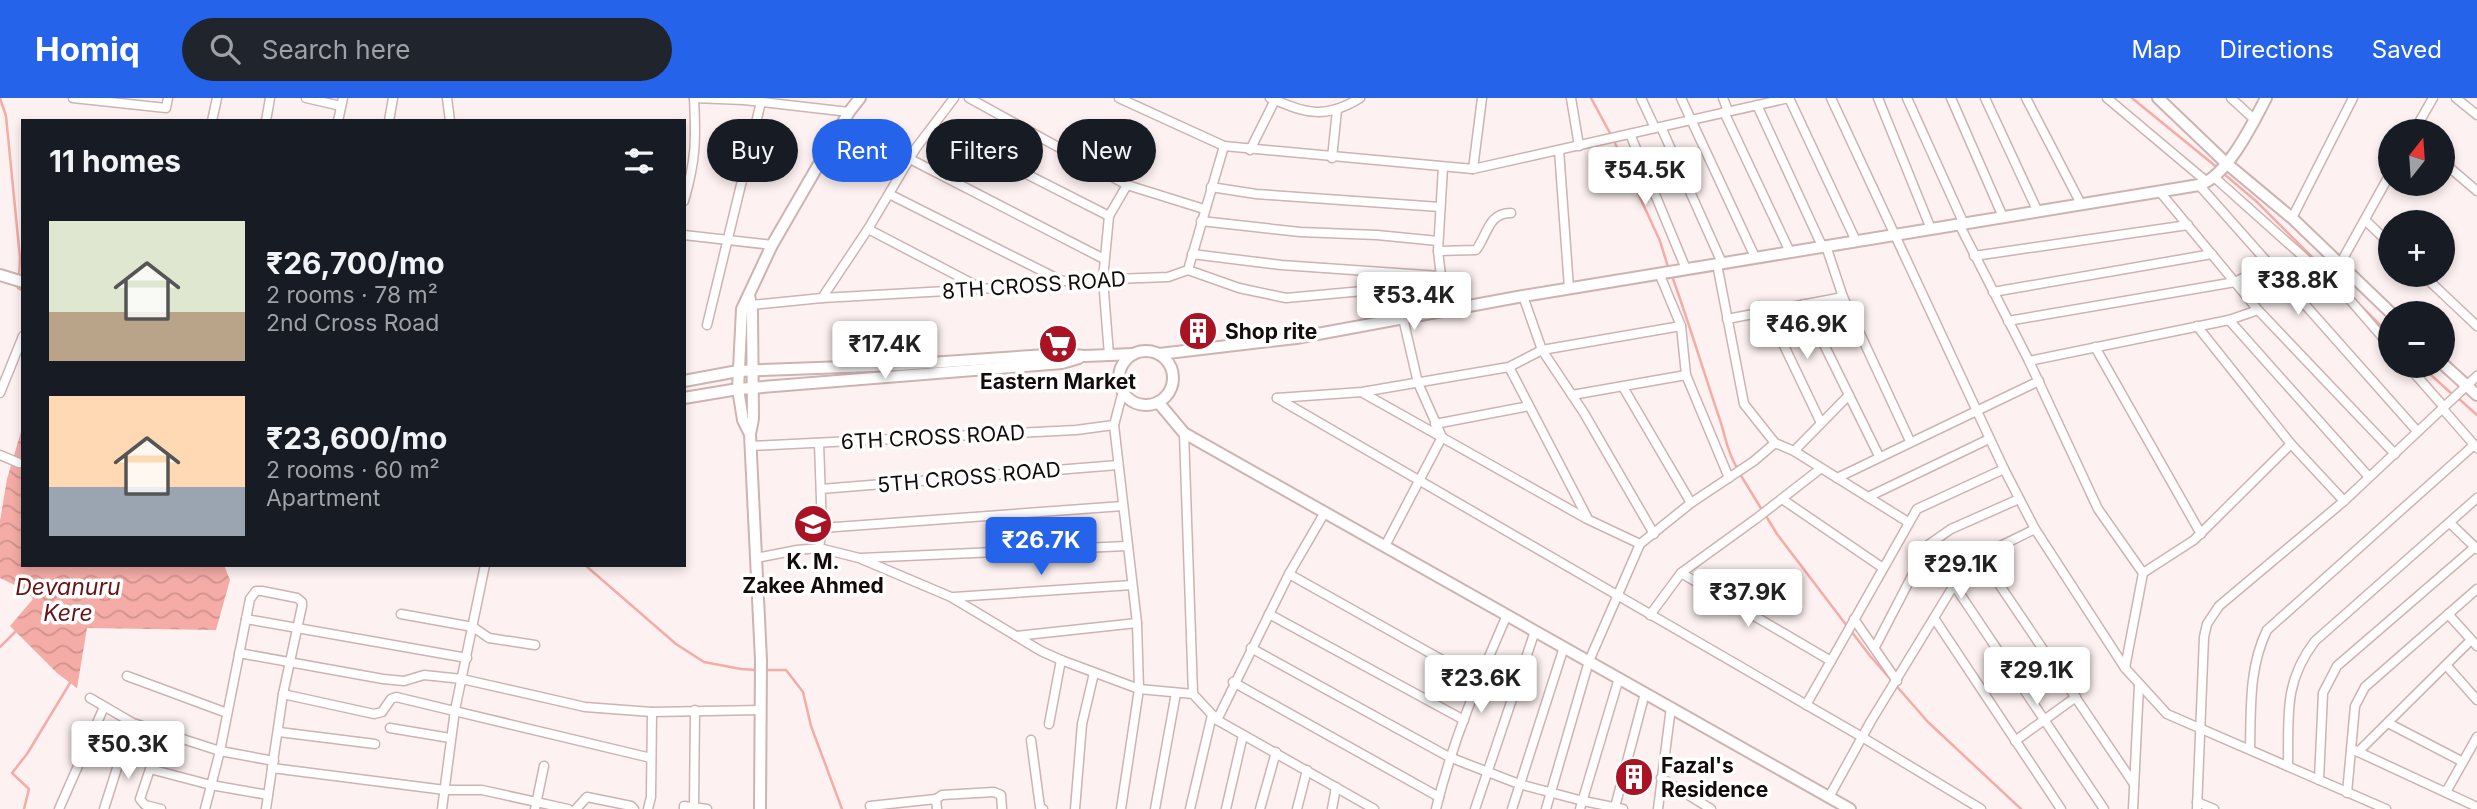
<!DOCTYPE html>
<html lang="en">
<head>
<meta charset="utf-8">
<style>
  :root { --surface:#171b24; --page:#20242c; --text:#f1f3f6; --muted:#9ea1a6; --accent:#2563eb }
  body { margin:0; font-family:Inter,sans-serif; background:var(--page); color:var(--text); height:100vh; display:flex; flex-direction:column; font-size:26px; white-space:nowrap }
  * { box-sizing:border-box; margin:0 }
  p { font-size:23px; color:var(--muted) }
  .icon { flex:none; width:38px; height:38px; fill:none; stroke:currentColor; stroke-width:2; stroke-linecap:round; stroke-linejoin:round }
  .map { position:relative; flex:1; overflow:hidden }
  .panel { position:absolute; left:21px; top:21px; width:665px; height:448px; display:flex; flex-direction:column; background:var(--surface); border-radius:0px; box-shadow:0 4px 10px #0003 }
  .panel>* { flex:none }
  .guide { position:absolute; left:707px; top:21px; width:665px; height:63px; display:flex; gap:14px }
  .needle { width:46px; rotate:17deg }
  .tools { position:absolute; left:2378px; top:21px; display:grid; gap:14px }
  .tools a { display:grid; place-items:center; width:77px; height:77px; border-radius:50%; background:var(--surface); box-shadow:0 4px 10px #0003; font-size:35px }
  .price { position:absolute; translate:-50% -60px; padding:0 16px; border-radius:7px; background:#fff; color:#222; font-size:23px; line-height:46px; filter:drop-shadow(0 2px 4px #0008) }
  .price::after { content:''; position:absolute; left:50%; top:42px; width:21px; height:16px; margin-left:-10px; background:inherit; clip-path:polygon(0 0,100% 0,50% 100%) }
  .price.active { background:var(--accent); color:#fff }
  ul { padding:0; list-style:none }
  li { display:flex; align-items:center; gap:21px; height:175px; padding:0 28px }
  li span { display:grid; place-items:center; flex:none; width:196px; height:140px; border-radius:0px; color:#555 }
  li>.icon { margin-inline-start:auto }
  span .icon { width:84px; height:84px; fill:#fffc; stroke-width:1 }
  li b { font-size:30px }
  h2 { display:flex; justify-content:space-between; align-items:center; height:84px; padding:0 28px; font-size:30px }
  .pill { padding:0 24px; border-radius:32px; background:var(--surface); box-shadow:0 4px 10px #0003; font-size:24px; line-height:63px }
  .pill.active { background:var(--accent); color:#fff }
  header { display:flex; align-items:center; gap:42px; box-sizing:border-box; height:98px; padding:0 35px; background:var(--accent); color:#fff }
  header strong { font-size:33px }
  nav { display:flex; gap:38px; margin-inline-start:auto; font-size:24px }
  .search { width:490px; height:63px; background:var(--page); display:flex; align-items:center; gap:18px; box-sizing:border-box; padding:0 24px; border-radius:38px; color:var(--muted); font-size:26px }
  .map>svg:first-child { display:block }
</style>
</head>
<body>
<header>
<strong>Homiq</strong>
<div class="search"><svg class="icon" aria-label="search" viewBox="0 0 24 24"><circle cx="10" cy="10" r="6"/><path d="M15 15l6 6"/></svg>Search here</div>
<nav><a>Map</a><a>Directions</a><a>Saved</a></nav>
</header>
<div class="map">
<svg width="2477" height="711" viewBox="0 0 2477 711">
  <defs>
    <pattern id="water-waves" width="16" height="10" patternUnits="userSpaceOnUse" patternTransform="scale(1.75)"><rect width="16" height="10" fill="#f5aba6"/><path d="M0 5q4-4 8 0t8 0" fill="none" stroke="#d1928e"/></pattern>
  </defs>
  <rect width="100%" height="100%" fill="#fdf2f1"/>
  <path fill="url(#water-waves)" d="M23,327V467H224L230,482L216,532L87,530L77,590L57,575L10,528L33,501L27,493L0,480V423L7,381Z"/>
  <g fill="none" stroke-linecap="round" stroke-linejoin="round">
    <g stroke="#f5aba6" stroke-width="2.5">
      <path d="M0,0L6,18L20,160L19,178"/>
      <path d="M1591,0L1611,37"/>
      <path d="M2132,0L2219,71"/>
      <path d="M1614,43L1660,143L1669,172"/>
      <path d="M2224,76L2256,103L2333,180"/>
      <path d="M1672,178C1689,225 1703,272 1719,319C1725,336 1727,354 1737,370"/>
      <path d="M19,185L18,190L23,193"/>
      <path d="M2355,202L2390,237"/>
      <path d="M2421,268L2452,296"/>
      <path d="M2458,300L2477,317"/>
      <path d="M1740,376L1762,412"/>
      <path d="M1766,418L1777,436L1847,528"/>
      <path d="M585,467L676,546L704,564L741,571L756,572"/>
      <path d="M1851,533L1871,559L1928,624L2021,711"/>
      <path d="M0,549L17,532"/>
      <path d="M763,572H786L803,594L811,628L842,711"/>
      <path d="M24,711L29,691L12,675L27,656L70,585"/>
    </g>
    <defs>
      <g id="minor">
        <path d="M73,0L166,10L168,0"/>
        <path d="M306,0L341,8"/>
        <path d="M447,0L450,23"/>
        <path d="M694,0L744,2L849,14"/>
        <path d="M969,0L1127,87L1204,111"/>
        <path d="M1119,0L1224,48L1473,71L1789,0"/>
        <path d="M1270,0C1306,15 1324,22 1360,0"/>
        <path d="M1571,0L1579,48"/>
        <path d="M1641,0L1655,30"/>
        <path d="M1681,0L1755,159"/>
        <path d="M1723,0L1728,13"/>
        <path d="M1789,0L1856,143"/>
        <path d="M1831,0L2004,371L2035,431L2125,570L2167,616L2386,711"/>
        <path d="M1878,0L1931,131"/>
        <path d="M1907,0L1964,126"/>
        <path d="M1951,0L2003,119"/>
        <path d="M1985,0L2038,114"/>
        <path d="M2026,0L2081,106"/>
        <path d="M2107,0L2207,84"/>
        <path d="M2231,0L2255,22"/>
        <path d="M2456,0L2477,17"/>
        <path d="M1757,7L1822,148"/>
        <path d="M1724,14L1790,154"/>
        <path d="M212,23L217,0"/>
        <path d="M266,23L270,0"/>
        <path d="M338,23L343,0"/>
        <path d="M389,23L393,0"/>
        <path d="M934,29L1109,118"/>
        <path d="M1661,29L1722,165"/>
        <path d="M2414,33L2433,0"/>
        <path d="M1630,36L1686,171"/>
        <path d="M1250,52L1276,0"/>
        <path d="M1559,52L1569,190"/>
        <path d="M1332,60L1337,12"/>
        <path d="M910,61L1104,161"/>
        <path d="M2443,64L2477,93"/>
        <path d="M1443,69L1438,153L1445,211"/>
        <path d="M1473,71L1482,0"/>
        <path d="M2214,79L2344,195L2390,248"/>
        <path d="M2199,87L2417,333"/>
        <path d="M1211,89L1256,96L1440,109"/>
        <path d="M2160,94L2258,212L2395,356"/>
        <path d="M889,96L1062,183"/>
        <path d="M684,103C696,62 696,42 694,0"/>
        <path d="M2292,120L2353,0"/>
        <path d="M2365,122L2390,146"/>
        <path d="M1201,123L1300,134L1377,137L1438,143"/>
        <path d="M1959,126L2029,263L2098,411L2143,475"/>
        <path d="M868,131L979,189"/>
        <path d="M684,137L772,147"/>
        <path d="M1826,148L1843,199L1910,343"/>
        <path d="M1438,153L1476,152C1488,136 1488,115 1511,115"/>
        <path d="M1192,156L1281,167L1440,178"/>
        <path d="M1974,158L2188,127"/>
        <path d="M1717,166L1744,306L1775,345L1794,353L1908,424"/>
        <path d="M2340,166L2390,76"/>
        <path d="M1188,172L1239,190L1286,200L1363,193L1393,196L1408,203L1412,218"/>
        <path d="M1659,175L1681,228L1686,277L1729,380"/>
        <path d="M2423,177L2477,228"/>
        <path d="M1993,194L2212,156"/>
        <path d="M1523,198L1542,252L1584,315L1654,436"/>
        <path d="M822,200L868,131L916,50L954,0"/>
        <path d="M1804,206L1879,358"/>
        <path d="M751,207L822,200L982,191L1062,183L1168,179L1188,172L1224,48"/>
        <path d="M1768,214L1821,325"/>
        <path d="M1727,221L1843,199"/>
        <path d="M2229,222L2369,379"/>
        <path d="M2008,223L2235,184L2270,166"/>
        <path d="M707,227L761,4"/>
        <path d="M2197,228L2291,346L2344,403"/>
        <path d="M2095,249L2201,436"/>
        <path d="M1109,257L1103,181L1109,118L1127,87"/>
        <path d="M2029,263L2229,222L2258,212"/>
        <path d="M2408,268L2444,309"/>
        <path d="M1509,269L1587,419"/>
        <path d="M1623,289L1691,405"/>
        <path d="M0,295L23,238"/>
        <path d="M1363,295L1587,421L1640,446"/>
        <path d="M1572,297L1686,277"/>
        <path d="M1277,300L1862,639L1981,711"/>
        <path d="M1277,300L1362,294L1509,269L1542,252L1681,228"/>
        <path d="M2442,310L2477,350"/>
        <path d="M1435,326L1529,308"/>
        <path d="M1184,335L1193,596"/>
        <path d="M751,348L1076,332L1114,327"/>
        <path d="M1794,353L1849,297"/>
        <path d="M0,357L19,365"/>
        <path d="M1837,380L2039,283"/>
        <path d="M821,391L1118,367"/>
        <path d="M1868,399L1989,341"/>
        <path d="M1782,401L1883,470"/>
        <path d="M2450,425L2477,451"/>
        <path d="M822,430L1123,408"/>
        <path d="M1385,448L1442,339L1418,285L1403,220"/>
        <path d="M819,450L822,430L819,345"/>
        <path d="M1980,458L2134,686"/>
        <path d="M756,460L797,452L819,450L859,460L951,499L1041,553L1061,562L1139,591L1193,596L1217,622L1374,711"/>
        <path d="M861,460L1127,448"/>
        <path d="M1681,475L1831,563"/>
        <path d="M1289,476L1478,582"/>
        <path d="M1954,487L2104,711"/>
        <path d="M954,499L1132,487"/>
        <path d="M401,516L473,529L489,540L535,547"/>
        <path d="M1269,516L1464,622"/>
        <path d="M2448,516L2477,548"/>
        <path d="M1650,517L1681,475L1757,420L1820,371"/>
        <path d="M1934,520L2061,711"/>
        <path d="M246,521L467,560"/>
        <path d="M1854,521L1897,583"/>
        <path d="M1016,538L1137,525"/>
        <path d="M1875,549L1928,447L1951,431L2019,401"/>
        <path d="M1251,550L1449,659L1519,686L1583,703L1623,711"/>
        <path d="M239,555L383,581L404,583L424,577L462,581L585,609L652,614L761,612"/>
        <path d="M2446,567L2477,602"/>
        <path d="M2125,570L2143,475L2194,442L2291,346"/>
        <path d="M127,578L227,615"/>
        <path d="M1233,584L1439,699"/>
        <path d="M283,596L374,616L382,614L391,601L396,599L651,660"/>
        <path d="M90,600L133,625L220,653L274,663"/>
        <path d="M1806,607L1917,411L2004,371"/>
        <path d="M1217,622L1289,476L1325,414"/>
        <path d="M2388,625L2463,664"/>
        <path d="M1049,626L1061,562"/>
        <path d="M390,630L450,640"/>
        <path d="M279,634L375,646"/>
        <path d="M1031,642L1040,709L1043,711"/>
        <path d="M2015,643L2076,599"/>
        <path d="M2250,650C2251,609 2249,569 2267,532L2474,347"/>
        <path d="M2354,652L2477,709"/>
        <path d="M2358,654L2471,542"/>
        <path d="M2288,668C2289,618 2283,585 2315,543L2477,400"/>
        <path d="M272,670L445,692H482L568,711"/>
        <path d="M1661,680L1711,711"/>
        <path d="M2319,682L2323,595L2337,568L2475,449"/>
        <path d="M2446,694L2477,639"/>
        <path d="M2347,695L2355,608L2365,589L2477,491"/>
        <path d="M1829,699L1871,623L1954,487L1980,458L2035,431"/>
        <path d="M2197,704L2214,711"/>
        <path d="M870,708L936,701"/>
        <path d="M694,709L695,612"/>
        <path d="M1615,709L1645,595"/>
        <path d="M59,711L104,609"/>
        <path d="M104,711L124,648"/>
        <path d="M161,711L145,707L140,701L150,671L211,687L268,697"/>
        <path d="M205,711L220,653L250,501L256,493H262L297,500L302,504V508L283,596L266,711"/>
        <path d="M442,711L455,612L485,467"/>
        <path d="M535,711L544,668"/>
        <path d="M576,711L587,699L631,708L634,711"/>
        <path d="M648,711L651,699L652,614"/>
        <path d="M684,711V708L707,711"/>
        <path d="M937,711L936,701L942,697L994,694L1001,697L1002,711"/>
        <path d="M1075,711L1082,626L1094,575"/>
        <path d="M1121,711L1139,591L1137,525L1114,327L1123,293"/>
        <path d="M1155,711L1176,595"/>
        <path d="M1190,711L1212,617"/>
        <path d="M1226,711L1243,637"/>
        <path d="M1260,711L1276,654"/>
        <path d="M1297,711L1307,672"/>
        <path d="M1332,711L1336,689"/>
        <path d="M1436,711C1452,644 1479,581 1507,517"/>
        <path d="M1475,711L1535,533"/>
        <path d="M1512,711L1564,549"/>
        <path d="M1546,711L1589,563L1640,446L1691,405L1754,363L1775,345"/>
        <path d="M1580,711L1619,580"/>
        <path d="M1658,711L1671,609"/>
        <path d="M2133,711L2139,587"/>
        <path d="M2197,711L2204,539L2207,526L2219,508L2344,403L2477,278"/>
      </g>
      <g id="tertiary">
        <path d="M2158,0L2226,65L2292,120L2391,215"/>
        <path d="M0,177L23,184"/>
        <path d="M749,197L752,212L753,321L750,336L761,562L760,711"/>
        <circle cx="1146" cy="280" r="27"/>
        <path d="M1159,256L1296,240L1523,198L2199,87C2227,79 2253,25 2266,0"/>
        <path d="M2443,266L2477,297"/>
        <path d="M684,283L738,273L900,267L1062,256L1085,258L1133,256"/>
        <path d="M684,300L738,291L1062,265L1079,260"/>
        <path d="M1158,304L1184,335L1850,711"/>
        <path d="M750,336L743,322L738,291L742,211L772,147L849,14L860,0"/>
      </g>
    </defs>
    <use href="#minor" stroke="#cdb3b1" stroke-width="11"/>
    <use href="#tertiary" stroke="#cdb3b1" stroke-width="14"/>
    <use href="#minor" stroke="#fff" stroke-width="8"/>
    <use href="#tertiary" stroke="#fff" stroke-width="10"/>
  </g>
  <defs>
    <symbol id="building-disc" viewBox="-11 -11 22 22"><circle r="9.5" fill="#a91324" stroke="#fff"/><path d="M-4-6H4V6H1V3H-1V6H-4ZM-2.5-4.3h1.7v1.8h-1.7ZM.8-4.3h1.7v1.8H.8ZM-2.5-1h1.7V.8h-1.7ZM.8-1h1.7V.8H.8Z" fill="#fff"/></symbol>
    <symbol id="supermarket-disc" viewBox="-11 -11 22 22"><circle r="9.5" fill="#a91324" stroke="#fff"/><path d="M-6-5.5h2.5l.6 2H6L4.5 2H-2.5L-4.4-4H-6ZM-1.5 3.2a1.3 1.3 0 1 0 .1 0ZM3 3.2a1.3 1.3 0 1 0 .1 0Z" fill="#fff"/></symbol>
    <symbol id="school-disc" viewBox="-11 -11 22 22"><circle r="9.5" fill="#a91324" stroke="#fff"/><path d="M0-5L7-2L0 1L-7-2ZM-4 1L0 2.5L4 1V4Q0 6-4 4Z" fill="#fff"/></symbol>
  </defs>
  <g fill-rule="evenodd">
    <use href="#building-disc" x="1176" y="211" width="44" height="44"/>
    <use href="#supermarket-disc" x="1036" y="224" width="44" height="44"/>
    <use href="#school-disc" x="791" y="404" width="44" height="44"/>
    <use href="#building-disc" x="1612" y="657" width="44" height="44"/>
  </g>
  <g text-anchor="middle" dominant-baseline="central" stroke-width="7" stroke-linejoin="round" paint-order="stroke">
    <g font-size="21" fill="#140b0b" stroke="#fff">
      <text transform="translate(1034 187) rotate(-4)">8TH CROSS ROAD</text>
      <text transform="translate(933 339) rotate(-3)">6TH CROSS ROAD</text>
      <text transform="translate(969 379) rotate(-5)">5TH CROSS ROAD</text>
    </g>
    <g font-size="21" font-weight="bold" fill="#140b0b" stroke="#fff" text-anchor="start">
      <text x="1225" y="233">Shop rite</text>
      <text x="1058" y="283" text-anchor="middle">Eastern Market</text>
      <text x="813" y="463" text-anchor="middle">K. M.<tspan x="813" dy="24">Zakee Ahmed</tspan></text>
      <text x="1661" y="667">Fazal's<tspan x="1661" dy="24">Residence</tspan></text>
    </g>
    <g font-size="23" font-style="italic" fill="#671217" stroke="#fff">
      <text x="68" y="489">Devanuru<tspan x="68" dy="26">Kere</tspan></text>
    </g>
  </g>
</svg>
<div class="tools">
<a><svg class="needle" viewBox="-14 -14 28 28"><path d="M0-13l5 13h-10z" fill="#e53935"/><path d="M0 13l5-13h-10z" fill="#9ea1a6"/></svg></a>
<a>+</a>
<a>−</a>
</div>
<b class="price" style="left:1645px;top:109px">₹54.5K</b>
<b class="price" style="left:2298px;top:219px">₹38.8K</b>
<b class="price" style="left:1414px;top:234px">₹53.4K</b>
<b class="price" style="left:1807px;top:263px">₹46.9K</b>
<b class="price" style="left:885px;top:283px">₹17.4K</b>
<b class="price active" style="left:1041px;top:479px">₹26.7K</b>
<b class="price" style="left:1961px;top:503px">₹29.1K</b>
<b class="price" style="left:1748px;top:531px">₹37.9K</b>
<b class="price" style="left:2037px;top:609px">₹29.1K</b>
<b class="price" style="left:1481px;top:617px">₹23.6K</b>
<b class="price" style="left:128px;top:683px">₹50.3K</b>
<div class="guide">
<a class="pill">Buy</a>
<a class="pill active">Rent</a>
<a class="pill">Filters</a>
<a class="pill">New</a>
</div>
<section class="panel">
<h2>11 homes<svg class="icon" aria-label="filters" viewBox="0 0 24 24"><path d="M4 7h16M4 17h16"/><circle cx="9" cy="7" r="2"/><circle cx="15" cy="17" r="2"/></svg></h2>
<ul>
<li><span style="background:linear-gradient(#dfe7d0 65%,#b9a48a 0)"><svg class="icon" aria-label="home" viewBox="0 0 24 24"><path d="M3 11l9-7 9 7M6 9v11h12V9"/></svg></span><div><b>₹26,700/mo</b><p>2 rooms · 78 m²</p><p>2nd Cross Road</p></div></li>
<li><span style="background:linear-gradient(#ffd9b3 65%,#9aa5b1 0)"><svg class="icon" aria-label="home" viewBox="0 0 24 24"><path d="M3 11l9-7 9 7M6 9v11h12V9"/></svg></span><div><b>₹23,600/mo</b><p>2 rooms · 60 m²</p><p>Apartment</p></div></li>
</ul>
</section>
</div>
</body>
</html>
